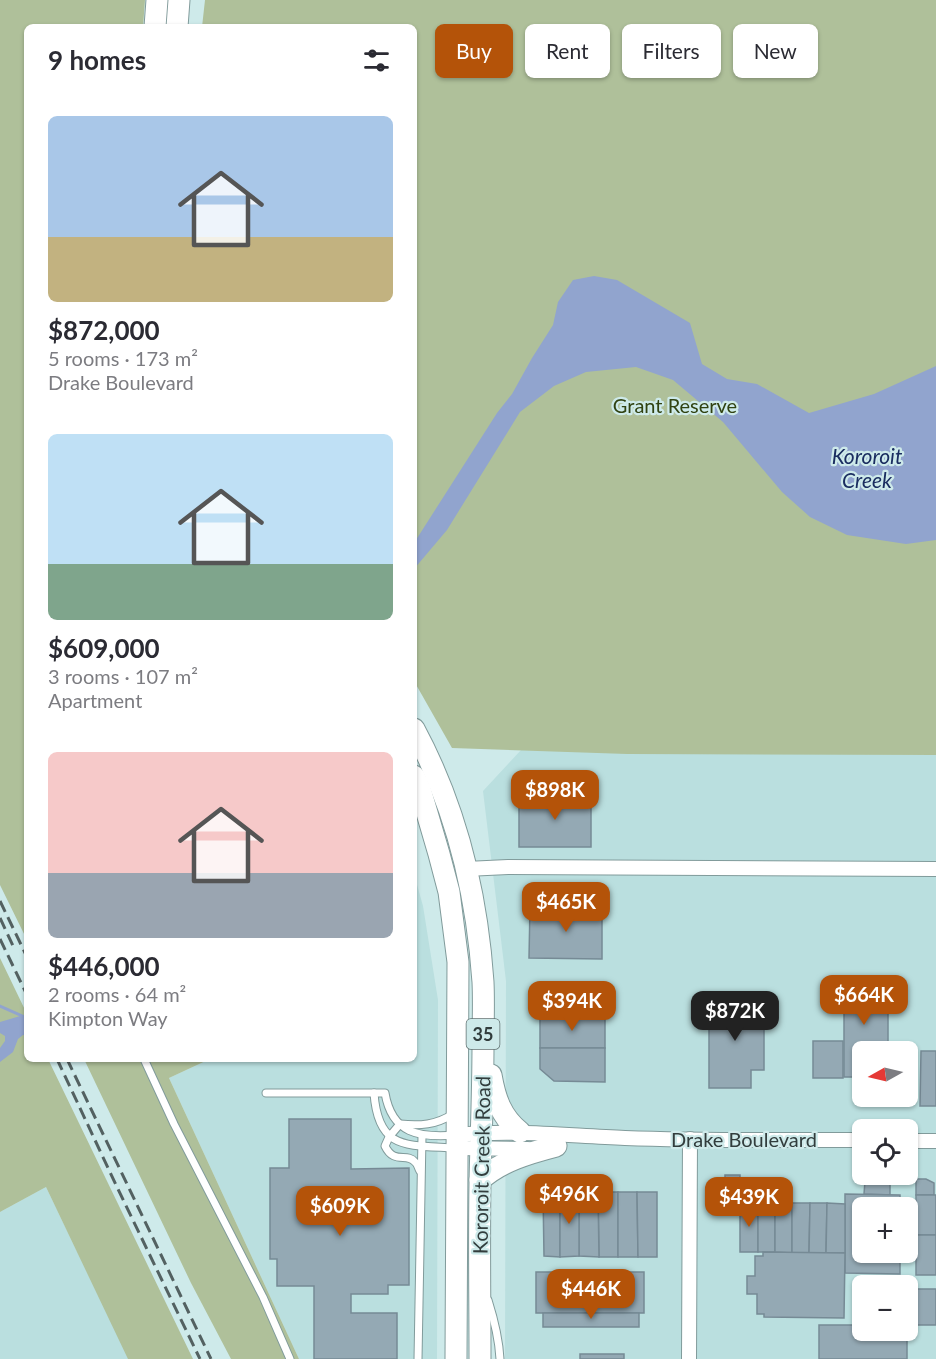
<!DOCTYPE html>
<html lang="en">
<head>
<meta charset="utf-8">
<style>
  :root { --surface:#fff; --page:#f7f7f7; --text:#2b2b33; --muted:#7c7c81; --accent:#b45309 }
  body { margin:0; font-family:Lato,sans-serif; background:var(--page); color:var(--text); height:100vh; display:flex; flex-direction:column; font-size:22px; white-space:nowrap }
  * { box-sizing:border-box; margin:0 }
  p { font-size:20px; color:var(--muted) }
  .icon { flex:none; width:33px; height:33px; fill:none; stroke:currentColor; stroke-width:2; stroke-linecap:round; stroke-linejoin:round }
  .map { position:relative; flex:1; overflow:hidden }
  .panel { position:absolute; left:24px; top:24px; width:393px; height:1038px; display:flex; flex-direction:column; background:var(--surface); border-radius:9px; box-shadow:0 2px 4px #0004 }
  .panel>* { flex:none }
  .top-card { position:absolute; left:435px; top:24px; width:411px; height:54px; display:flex; gap:12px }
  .needle { width:39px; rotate:262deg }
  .tools { position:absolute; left:852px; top:1041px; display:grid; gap:12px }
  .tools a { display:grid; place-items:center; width:66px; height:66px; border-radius:9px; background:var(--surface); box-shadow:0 2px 4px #0004; font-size:30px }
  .price { position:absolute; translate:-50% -51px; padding:0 14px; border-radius:12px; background:var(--accent); color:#fff; font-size:20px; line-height:39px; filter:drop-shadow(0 2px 3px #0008) }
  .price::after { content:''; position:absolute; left:50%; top:36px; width:18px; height:14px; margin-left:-9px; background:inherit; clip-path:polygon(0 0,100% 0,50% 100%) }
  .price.selected { background:#222; color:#fff }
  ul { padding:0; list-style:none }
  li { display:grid; align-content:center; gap:12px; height:318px; padding:0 24px }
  li span { display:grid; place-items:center; height:186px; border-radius:9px; color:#555 }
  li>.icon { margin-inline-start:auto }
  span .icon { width:108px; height:108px; fill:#fffc; stroke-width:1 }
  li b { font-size:26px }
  h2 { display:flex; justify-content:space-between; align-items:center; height:72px; padding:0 24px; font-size:26px }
  .chip { padding:0 21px; border-radius:9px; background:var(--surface); box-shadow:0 2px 4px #0004; font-size:21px; line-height:54px }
  .chip.selected { background:var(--accent); color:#fff }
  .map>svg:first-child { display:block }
</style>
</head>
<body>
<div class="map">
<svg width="936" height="1359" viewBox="0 0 936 1359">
  <rect width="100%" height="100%" fill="#ceeaea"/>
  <g fill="#badfdf" fill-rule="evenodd">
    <path d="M521,750L936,755V1359H505L506,981L483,791ZM862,1052H908V1096H862ZM862,1130H908V1174H862ZM862,1208H908V1252H862ZM862,1286H908V1330H862Z"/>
    <path d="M414,874L423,906L438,1000L437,1359H299L169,1078L210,1059H414Z"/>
    <path d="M46,1187L129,1359H0V1212Z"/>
  </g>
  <g fill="#afc09a">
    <path d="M0,0H145L143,27H27V940L0,885Z"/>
    <path d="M205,0H936V755L627,754L452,748L414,681V27H202Z"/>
    <path d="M0,958L27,1014V1059H48L193,1359H128L46,1187L0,1212Z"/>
    <path d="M84,1059H210L169,1078L299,1359H231L191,1283Z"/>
  </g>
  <g fill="#91a4ce">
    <path d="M594,276L617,280L690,323L702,364L727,379L757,384L809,413L874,394L936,366V540L906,544L847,535L810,517L782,492L723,422L673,380L636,367L586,372L554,386L520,412L447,530L414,569V543L497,413L512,394L532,358L553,325L558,302L573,280Z"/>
    <path d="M27,1014V1035H23L18,1039L13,1052L0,1062V1048L5,1041V1036L0,1033V1022Z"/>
  </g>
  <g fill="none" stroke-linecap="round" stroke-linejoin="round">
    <path stroke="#91a4ce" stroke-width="3" d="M0,1006L27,1018"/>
  </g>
  <g fill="#94a9b4" stroke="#768a95" stroke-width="1.5">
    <path d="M519,794L591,795V847H519Z"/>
    <path d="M530,907H602V959L529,958Z"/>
    <path d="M540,983L605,984V1016H540Z"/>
    <path d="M844,988H888V1052H862V1077H844Z"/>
    <path d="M709,999H764V1070H751V1088H709Z"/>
    <rect x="540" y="1016" width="65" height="32"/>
    <rect x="813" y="1041" width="30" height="37"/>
    <path d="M540,1048H605V1082L554,1081L540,1069Z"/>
    <path d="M921,1051H936V1106H920Z"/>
    <path d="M289,1119H351V1169L409,1168V1285H388V1294H351V1313H397V1359H314V1286H277V1259H270V1168H289Z"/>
    <path d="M725,1175H740V1210H722V1191H725Z"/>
    <path d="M874,1175H880V1181H890V1195L864,1194L865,1181L869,1177Z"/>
    <path d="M916,1179H926L934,1183V1195H916Z"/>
    <path d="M598,1192H618V1257H599Z"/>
    <path d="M598,1192L599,1257L579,1256V1193Z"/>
    <path d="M618,1192H637L638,1257H618Z"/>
    <path d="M637,1192H657V1257H638Z"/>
    <path d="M543,1193H560V1257L544,1256Z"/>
    <path d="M560,1193H579V1256L560,1257Z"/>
    <path d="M845,1194L900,1195V1208H862V1252H900V1274L845,1273Z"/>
    <rect x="916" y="1195" width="20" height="40"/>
    <path d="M740,1203L758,1204V1252H740Z"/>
    <path d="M775,1203V1252H758V1204Z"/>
    <path d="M775,1203H792V1253L775,1252Z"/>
    <path d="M792,1203H810L809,1253H792Z"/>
    <path d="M810,1203H827L826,1253H809Z"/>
    <path d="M827,1203L845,1204V1253H826Z"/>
    <rect x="916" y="1235" width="20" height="40"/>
    <path d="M763,1252L845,1253L844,1318L764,1317V1314H757V1294H747V1276H755V1256H763Z"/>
    <rect x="536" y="1272" width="108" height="41"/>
    <rect x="860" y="1289" width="2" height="36"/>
    <rect x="908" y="1289" width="28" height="36"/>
    <rect x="543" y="1313" width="96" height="14"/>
    <path d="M819,1325H862V1330H907V1359H819Z"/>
    <rect x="580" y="1354" width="44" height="5"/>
  </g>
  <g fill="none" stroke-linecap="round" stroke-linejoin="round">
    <defs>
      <g id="service">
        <path d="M144,1059L174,1124L263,1297L290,1359"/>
        <path d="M266,1093H385C392,1134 419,1138 456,1135"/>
        <path d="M374,1093C378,1150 406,1145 454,1148"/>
        <path d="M420,1171C418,1168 418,1164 415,1162C407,1152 394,1165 385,1146L389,1137L400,1124C420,1126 436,1125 453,1114"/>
        <path d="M488,1300C494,1319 499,1339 500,1359"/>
        <path d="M418,1359L422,1136"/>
      </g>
      <g id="minor">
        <path d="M466,869L508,867L936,869"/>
        <path d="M457,1135C514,1129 569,1136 625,1138C704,1141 784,1140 862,1140"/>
        <path d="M908,1141H936"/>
        <path d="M456,1148L528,1149"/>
        <path d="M689,1359L690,1139"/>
      </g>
      <g id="primary">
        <path d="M155,27L157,0"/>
        <path d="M177,27L179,0"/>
        <path d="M414,729C456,807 477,894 483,982C484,1003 483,1024 483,1045C483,1091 481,1136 480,1182C479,1241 480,1300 480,1359"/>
        <path d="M414,776L420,789L439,854L449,892L458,962L456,1359"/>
        <path d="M491,1075C495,1098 501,1117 520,1132"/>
        <path d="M480,1180C501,1161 529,1153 556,1146"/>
      </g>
    </defs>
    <use href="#service" stroke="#819b9b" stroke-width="9"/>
    <use href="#minor" stroke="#819b9b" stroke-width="16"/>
    <use href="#primary" stroke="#819b9b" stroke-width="23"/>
    <use href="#service" stroke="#fff" stroke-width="7"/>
    <use href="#minor" stroke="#fff" stroke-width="14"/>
    <use href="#primary" stroke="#fff" stroke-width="21"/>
    <g stroke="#536161" stroke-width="3" stroke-dasharray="12 6" stroke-linecap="butt">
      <path d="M0,901L27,957"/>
      <path d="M0,918L14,948"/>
      <path d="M0,939L27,995"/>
      <path d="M57,1059L116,1185L200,1359"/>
      <path d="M67,1059L211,1359"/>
    </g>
  </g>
  <g text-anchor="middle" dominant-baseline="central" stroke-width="4.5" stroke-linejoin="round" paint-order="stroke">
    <rect fill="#ceeaea" stroke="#617171" stroke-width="1.5" x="466.5" y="1019" width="33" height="30" rx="4.5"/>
    <g font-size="18" font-weight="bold" fill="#323d3d">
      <text x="483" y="1034">35</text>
    </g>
    <g font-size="20" fill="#304211" stroke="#ceeaea">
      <text x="675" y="405">Grant Reserve</text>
    </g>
    <g font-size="20" fill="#323d3d" stroke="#ceeaea">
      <text x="744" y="1139">Drake Boulevard</text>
      <text transform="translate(481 1165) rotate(-89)">Kororoit Creek Road</text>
    </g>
    <g font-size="21" font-style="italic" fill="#1a2d60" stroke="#ceeaea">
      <text x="867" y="455">Kororoit<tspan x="867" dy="24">Creek</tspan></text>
    </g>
  </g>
</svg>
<div class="tools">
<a><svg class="needle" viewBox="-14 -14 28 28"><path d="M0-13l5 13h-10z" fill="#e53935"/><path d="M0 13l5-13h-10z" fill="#7c7c81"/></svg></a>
<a><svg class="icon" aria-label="locate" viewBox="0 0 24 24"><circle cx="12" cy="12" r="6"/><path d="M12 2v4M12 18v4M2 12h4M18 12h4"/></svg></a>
<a>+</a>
<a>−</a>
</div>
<b class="price" style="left:555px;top:821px">$898K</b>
<b class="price" style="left:566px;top:933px">$465K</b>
<b class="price" style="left:864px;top:1026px">$664K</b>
<b class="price" style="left:572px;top:1032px">$394K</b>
<b class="price selected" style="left:735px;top:1042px">$872K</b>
<b class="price" style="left:569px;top:1225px">$496K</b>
<b class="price" style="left:749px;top:1228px">$439K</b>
<b class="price" style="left:340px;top:1237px">$609K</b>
<b class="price" style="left:591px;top:1320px">$446K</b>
<div class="top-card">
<a class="chip selected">Buy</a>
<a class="chip">Rent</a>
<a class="chip">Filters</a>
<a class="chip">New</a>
</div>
<section class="panel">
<h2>9 homes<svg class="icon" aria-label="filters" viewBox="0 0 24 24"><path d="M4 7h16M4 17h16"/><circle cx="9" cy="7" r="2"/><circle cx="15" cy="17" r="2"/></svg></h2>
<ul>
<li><span style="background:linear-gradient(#a9c7e8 65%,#c2b280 0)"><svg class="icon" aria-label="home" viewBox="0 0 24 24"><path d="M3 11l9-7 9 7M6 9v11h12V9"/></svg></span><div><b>$872,000</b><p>5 rooms · 173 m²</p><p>Drake Boulevard</p></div></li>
<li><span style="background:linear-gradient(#bfe0f5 70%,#7fa58c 0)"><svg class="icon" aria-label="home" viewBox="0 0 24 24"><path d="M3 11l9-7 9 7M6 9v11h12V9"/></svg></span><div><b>$609,000</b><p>3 rooms · 107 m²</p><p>Apartment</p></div></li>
<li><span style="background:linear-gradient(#f6c9c9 65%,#9aa5b1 0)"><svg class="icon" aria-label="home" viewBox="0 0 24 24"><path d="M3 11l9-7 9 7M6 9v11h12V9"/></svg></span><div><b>$446,000</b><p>2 rooms · 64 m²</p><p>Kimpton Way</p></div></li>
</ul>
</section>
</div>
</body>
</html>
